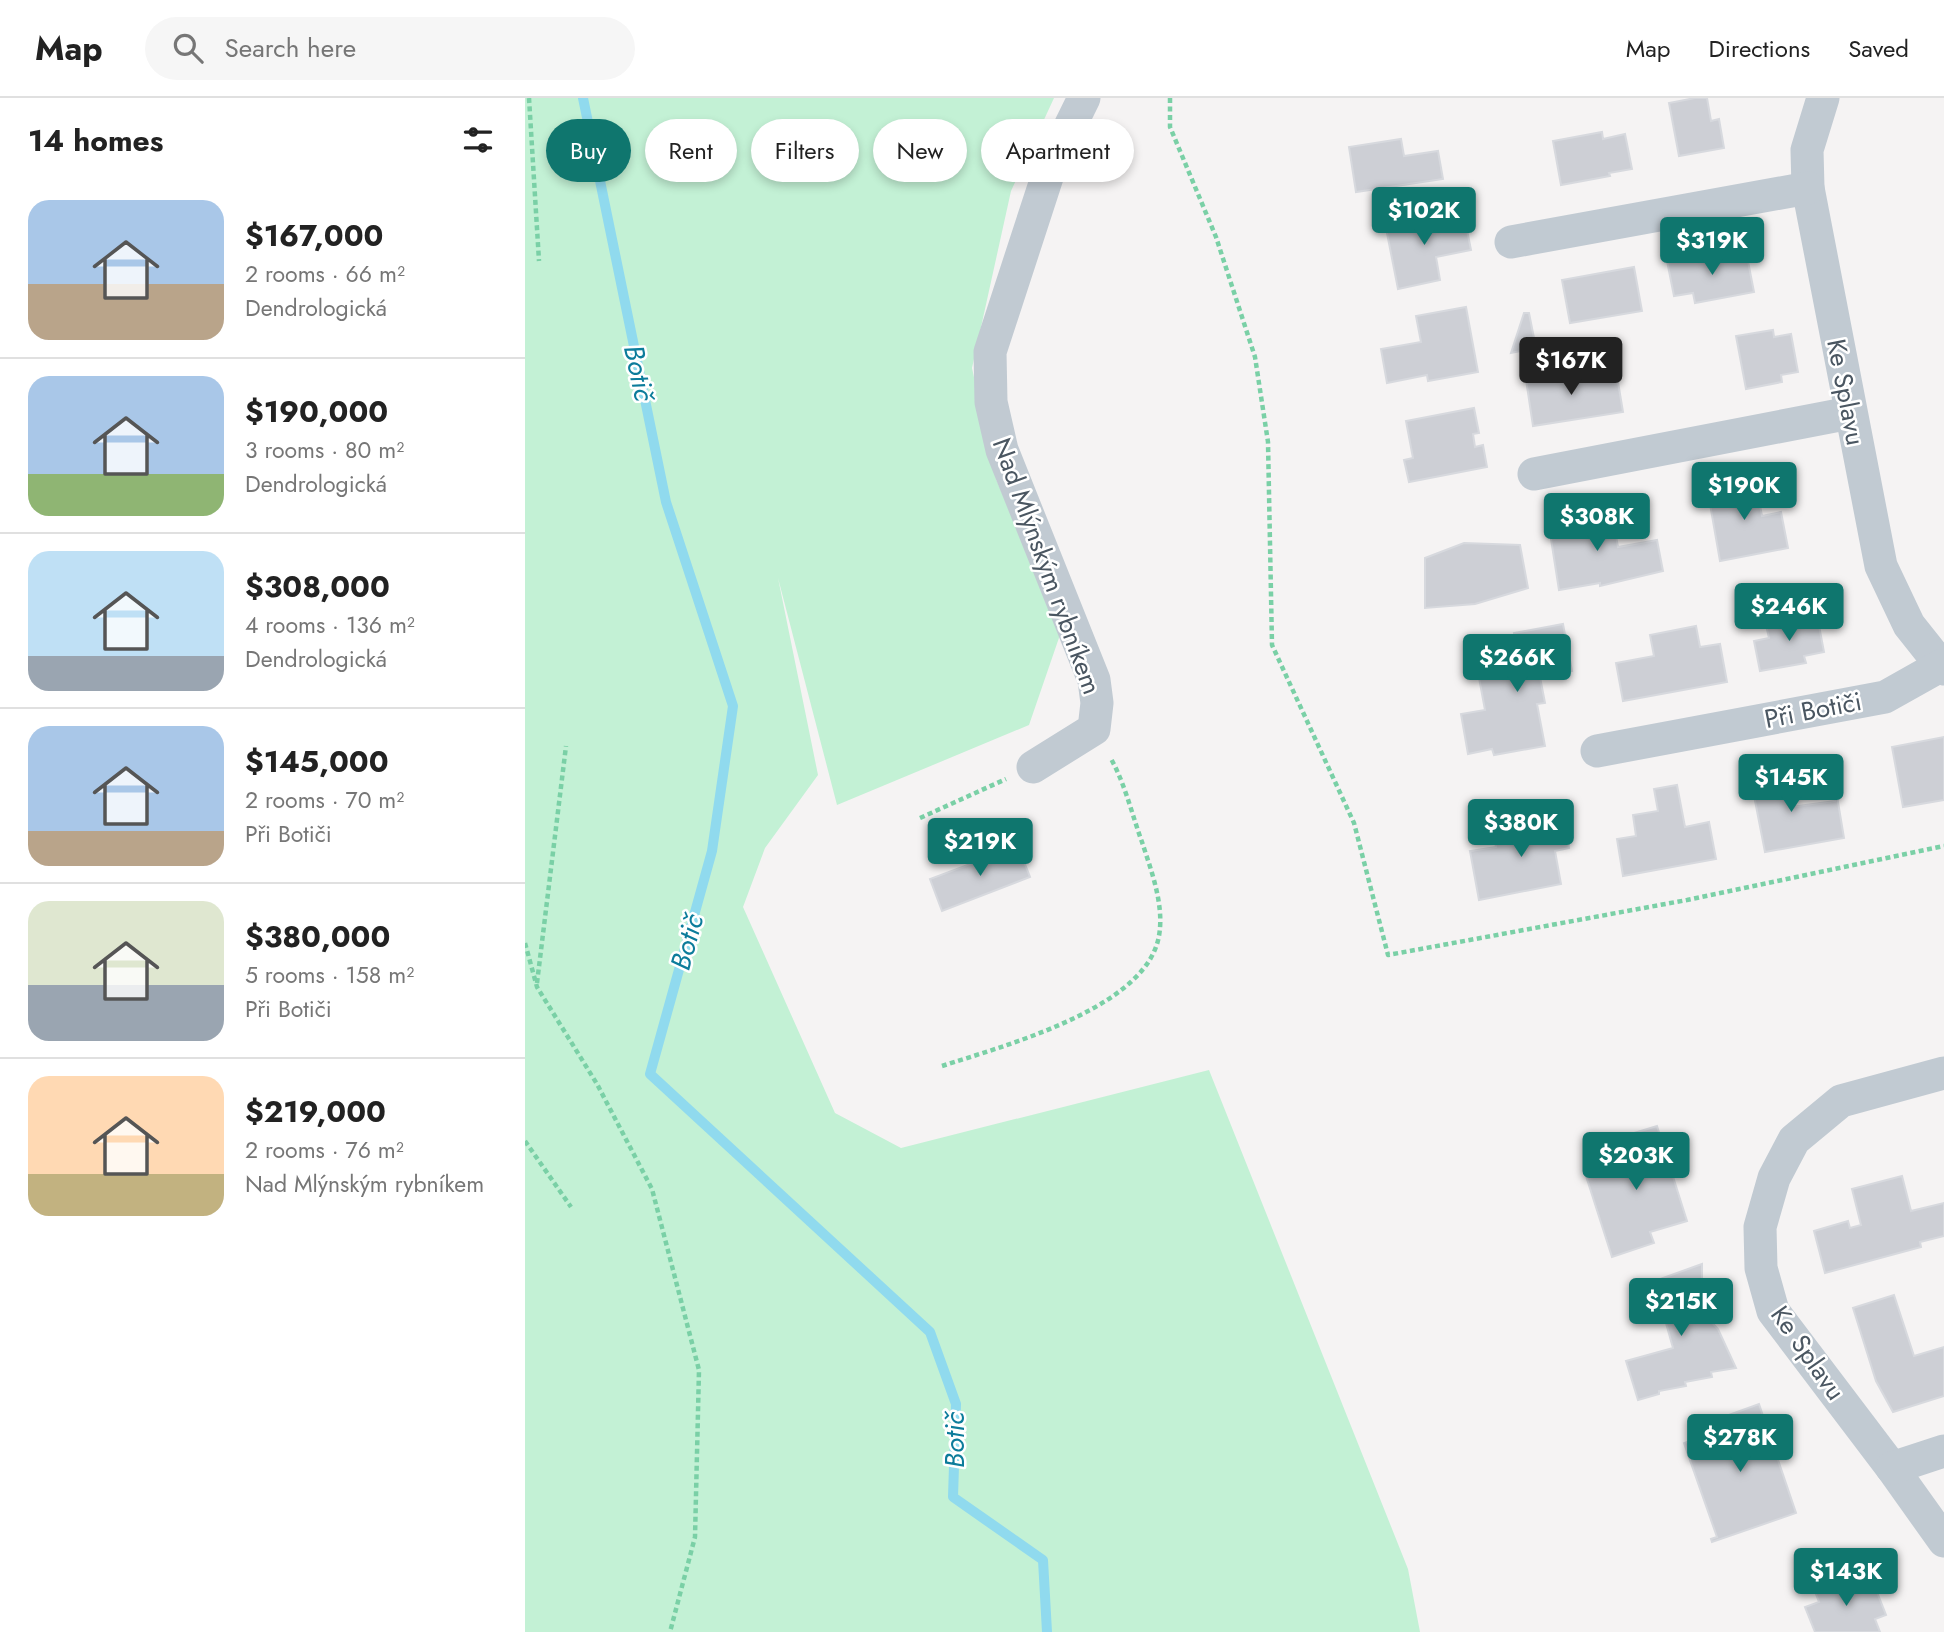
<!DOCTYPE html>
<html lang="en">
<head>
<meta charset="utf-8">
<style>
  :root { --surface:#fff; --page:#f6f6f6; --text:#222; --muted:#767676; --line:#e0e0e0; --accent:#0f766e }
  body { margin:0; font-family:Jost,sans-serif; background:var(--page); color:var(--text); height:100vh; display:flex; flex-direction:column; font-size:26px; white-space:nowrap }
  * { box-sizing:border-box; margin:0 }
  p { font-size:23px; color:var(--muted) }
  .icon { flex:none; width:38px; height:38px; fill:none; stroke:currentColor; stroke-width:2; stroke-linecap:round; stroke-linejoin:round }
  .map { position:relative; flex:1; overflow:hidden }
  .panel { display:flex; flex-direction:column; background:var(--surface); width:525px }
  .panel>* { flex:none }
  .top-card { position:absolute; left:21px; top:21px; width:665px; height:63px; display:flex; gap:14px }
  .price { position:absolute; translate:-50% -60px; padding:0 16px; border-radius:7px; background:var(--accent); color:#fff; font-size:23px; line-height:46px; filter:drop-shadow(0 2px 4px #0008) }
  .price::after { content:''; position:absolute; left:50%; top:42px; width:21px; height:16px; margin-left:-10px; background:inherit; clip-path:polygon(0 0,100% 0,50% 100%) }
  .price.current { background:#222; color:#fff }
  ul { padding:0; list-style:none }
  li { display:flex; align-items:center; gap:21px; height:175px; padding:0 28px }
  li+li { border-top:2px solid var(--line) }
  li span { display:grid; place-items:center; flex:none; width:196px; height:140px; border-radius:21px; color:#555 }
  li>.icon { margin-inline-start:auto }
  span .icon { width:84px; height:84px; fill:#fffc; stroke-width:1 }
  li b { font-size:30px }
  h2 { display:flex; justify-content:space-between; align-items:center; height:84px; padding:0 28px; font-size:30px }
  .pill { padding:0 24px; border-radius:32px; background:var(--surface); box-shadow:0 4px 10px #0003; font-size:24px; line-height:63px }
  .pill.current { background:var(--accent); color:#fff }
  header { display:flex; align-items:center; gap:42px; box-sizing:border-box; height:98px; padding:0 35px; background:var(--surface); border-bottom:2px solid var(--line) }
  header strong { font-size:33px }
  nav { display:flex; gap:38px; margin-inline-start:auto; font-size:24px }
  .search { width:490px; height:63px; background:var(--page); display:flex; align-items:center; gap:18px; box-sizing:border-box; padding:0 24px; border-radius:38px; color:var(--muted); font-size:26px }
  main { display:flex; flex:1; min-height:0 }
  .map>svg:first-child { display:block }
</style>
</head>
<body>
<header>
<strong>Map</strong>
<div class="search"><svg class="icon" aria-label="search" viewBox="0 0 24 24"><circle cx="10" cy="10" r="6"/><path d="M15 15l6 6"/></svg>Search here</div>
<nav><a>Map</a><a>Directions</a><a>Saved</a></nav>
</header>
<main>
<section class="panel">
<h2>14 homes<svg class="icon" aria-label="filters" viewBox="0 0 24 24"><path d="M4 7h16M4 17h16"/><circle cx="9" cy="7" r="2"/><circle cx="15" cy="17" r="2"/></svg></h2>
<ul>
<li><span style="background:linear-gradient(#a9c7e8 60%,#b9a48a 0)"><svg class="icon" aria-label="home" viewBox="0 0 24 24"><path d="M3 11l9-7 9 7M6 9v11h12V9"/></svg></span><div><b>$167,000</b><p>2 rooms · 66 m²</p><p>Dendrologická</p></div></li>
<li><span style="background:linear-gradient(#a9c7e8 70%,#8fb573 0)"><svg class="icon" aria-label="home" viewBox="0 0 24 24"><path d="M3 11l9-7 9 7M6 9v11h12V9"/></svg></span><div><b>$190,000</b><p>3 rooms · 80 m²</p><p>Dendrologická</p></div></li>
<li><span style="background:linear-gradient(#bfe0f5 75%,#9aa5b1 0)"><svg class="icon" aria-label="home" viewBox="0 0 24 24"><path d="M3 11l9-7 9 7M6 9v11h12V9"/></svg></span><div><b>$308,000</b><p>4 rooms · 136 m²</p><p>Dendrologická</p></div></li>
<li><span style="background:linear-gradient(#a9c7e8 75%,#b9a48a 0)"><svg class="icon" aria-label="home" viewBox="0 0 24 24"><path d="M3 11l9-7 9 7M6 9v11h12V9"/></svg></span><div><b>$145,000</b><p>2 rooms · 70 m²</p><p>Při Botiči</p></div></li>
<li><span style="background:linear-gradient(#dfe7d0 60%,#9aa5b1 0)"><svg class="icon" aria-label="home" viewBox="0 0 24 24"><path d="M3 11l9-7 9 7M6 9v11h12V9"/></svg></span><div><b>$380,000</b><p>5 rooms · 158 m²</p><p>Při Botiči</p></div></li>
<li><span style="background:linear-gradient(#ffd9b3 70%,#c2b280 0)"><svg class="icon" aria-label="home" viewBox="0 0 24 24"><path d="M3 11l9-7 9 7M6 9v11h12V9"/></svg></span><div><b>$219,000</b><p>2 rooms · 76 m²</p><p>Nad Mlýnským rybníkem</p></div></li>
</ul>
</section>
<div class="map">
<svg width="1419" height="1534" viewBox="0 0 1419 1534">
  <rect width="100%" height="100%" fill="#f5f3f3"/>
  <path fill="#c3f1d5" d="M0,0H529L486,93L447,270L471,381L536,534L504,627L312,707L253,480L293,677L240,750L218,809L310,1015L376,1050L684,972L883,1471L895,1534H0Z"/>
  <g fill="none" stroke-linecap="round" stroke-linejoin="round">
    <path stroke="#90daee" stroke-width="10" d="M58,0L141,404L208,608L187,753L125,976L405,1234L431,1306L428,1399L518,1462L522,1534"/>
  </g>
  <g fill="#cdcfd5" stroke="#d7d9de" stroke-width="2">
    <path d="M1170,0H1182L1186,23L1194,21L1199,50L1154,58L1144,5Z"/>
    <path d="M1077,34L1078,41L1100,36L1107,71L1084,75L1085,78L1036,87L1028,43Z"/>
    <path d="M876,41L879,58L913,53L918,81L831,94L824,49Z"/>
    <path d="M902,116L904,124L939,117L946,152L911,159L915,182L873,191L860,125Z"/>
    <path d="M1221,153L1229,194L1170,205L1168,195L1149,198L1142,163L1164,158L1165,163Z"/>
    <path d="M1109,169L1117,213L1045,225L1037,182Z"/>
    <path d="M941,209L953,274L903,283L902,277L862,285L856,251L896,244L891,218Z"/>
    <path d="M999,215H1004L1011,250L986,255Z"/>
    <path d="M1248,232L1249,239L1266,236L1273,274L1256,277L1257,284L1221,291L1211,238Z"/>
    <path d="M1027,270L1029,282L1072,274L1073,281L1092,278L1098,314L1008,328L1000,275Z"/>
    <path d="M949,310L954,335L948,336L950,349L958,347L962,369L884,384L879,362L888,360L881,323Z"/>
    <path d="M1230,380L1237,418L1256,414L1263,450L1195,463L1182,389Z"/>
    <path d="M1074,413L1078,433L1090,432L1093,449L1132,442L1138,473L1075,488V485L1034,492L1023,422Z"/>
    <path d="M939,445L995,447L1003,490L950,506L900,510V460Z"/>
    <path d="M1292,517L1299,554L1279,558L1281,565L1235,573L1229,543L1244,540L1241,527Z"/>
    <path d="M1038,526L1047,573L1015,579L1020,605L1012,606L1020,648L969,657L967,651L943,656L936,616L960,612L952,569L993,560L989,535Z"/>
    <path d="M1171,528L1175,549L1195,546L1202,584L1098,603L1091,565L1129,558L1125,537Z"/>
    <path d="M1419,639V702L1378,709L1367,649Z"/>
    <path d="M1256,661L1266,709L1310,703L1309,698H1312L1319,740L1240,754L1225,677L1220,678V675L1256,669Z"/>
    <path d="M1152,687L1160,729L1184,724L1191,761L1098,778L1092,741L1111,738L1108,717L1133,713L1129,691Z"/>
    <path d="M1038,716L1044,750L1030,753L1036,786L954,802L945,753L971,749L968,734L991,729L994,744L1003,743L999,723Z"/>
    <path d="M493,748L505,779L417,813L405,781Z"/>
    <path d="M1132,1028L1162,1123L1125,1134L1129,1145L1087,1159L1060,1075L1093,1064L1089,1050L1085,1051L1083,1043Z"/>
    <path d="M1377,1078L1386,1113L1419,1105V1138L1395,1144L1396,1149L1300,1175L1289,1133L1323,1123L1325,1130L1336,1127L1327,1091Z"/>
    <path d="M1177,1166V1202L1181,1201L1186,1217L1181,1218L1193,1231L1211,1270L1186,1274L1187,1279L1160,1284L1161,1288L1134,1293V1296L1113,1302L1101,1263L1148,1250L1137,1211L1129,1213L1121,1186Z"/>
    <path d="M1369,1197L1389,1258L1419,1249V1298L1368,1314L1351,1283L1328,1210Z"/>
    <path d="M1234,1306L1271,1415L1187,1444L1186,1441L1192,1439L1159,1345L1193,1333L1187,1323Z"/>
    <path d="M1325,1477L1330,1491L1348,1484L1361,1517L1350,1521L1355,1534H1290L1280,1509L1294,1504L1289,1491Z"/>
  </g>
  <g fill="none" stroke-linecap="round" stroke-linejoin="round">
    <g stroke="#7ad0a6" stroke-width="4.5" stroke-dasharray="5 3.5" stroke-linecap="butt">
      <path d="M4,0L14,163"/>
      <path d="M645,0V29L691,139L730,259L743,344L747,547L829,725L863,857L1162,802L1419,748"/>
      <path d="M395,720L481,681"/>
      <path d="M0,845L12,889L72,986L127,1091L174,1272L170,1439L145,1534"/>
      <path d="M12,885L41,648"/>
      <path d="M417,968C478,948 607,914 631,849C643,816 627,775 617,744C607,717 600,685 585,659"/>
      <path d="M0,1043L46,1109"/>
    </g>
    <g stroke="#c1cad2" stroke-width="33">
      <path d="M1298,0L1282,52L1283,90L1356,468L1384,527L1419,571"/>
      <path d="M986,144L1283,90"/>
      <path d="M1009,376L1325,315"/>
      <path d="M1072,653L1360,599L1415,568"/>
      <path d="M508,669L569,631L572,605L569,582L477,352L466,304L465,254L526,67L559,0"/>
      <path d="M1419,975L1316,1003L1269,1042L1249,1080L1235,1129L1236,1170L1248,1213L1367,1370L1419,1443"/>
      <path d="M1367,1370L1419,1353"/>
    </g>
  </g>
  <g text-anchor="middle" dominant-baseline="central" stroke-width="5" stroke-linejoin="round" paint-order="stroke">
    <g font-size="26" fill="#4a5661" stroke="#fff">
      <text transform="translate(1321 294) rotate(79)">Ke Splavu</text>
      <text transform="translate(522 468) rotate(70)">Nad Mlýnským rybníkem</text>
      <text transform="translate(1288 612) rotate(-11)">Při Botiči</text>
      <text transform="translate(1283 1255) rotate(55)">Ke Splavu</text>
    </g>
    <g font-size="28" font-style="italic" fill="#0c7c9b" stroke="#fff">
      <text transform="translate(114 275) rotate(78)">Botič</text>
      <text transform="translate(162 844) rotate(-75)">Botič</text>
      <text transform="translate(429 1342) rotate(-90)">Botič</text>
    </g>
  </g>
</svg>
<b class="price" style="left:899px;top:149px">$102K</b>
<b class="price" style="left:1187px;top:179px">$319K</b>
<b class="price current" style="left:1046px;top:299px">$167K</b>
<b class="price" style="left:1219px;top:424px">$190K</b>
<b class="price" style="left:1072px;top:455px">$308K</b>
<b class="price" style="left:1264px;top:545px">$246K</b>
<b class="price" style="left:992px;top:596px">$266K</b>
<b class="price" style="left:1266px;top:716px">$145K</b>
<b class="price" style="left:996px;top:761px">$380K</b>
<b class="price" style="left:455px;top:780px">$219K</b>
<b class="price" style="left:1111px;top:1094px">$203K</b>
<b class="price" style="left:1156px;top:1240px">$215K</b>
<b class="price" style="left:1215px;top:1376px">$278K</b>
<b class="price" style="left:1321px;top:1510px">$143K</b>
<div class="top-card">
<a class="pill current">Buy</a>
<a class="pill">Rent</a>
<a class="pill">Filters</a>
<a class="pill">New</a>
<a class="pill">Apartment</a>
</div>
</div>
</main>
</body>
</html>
